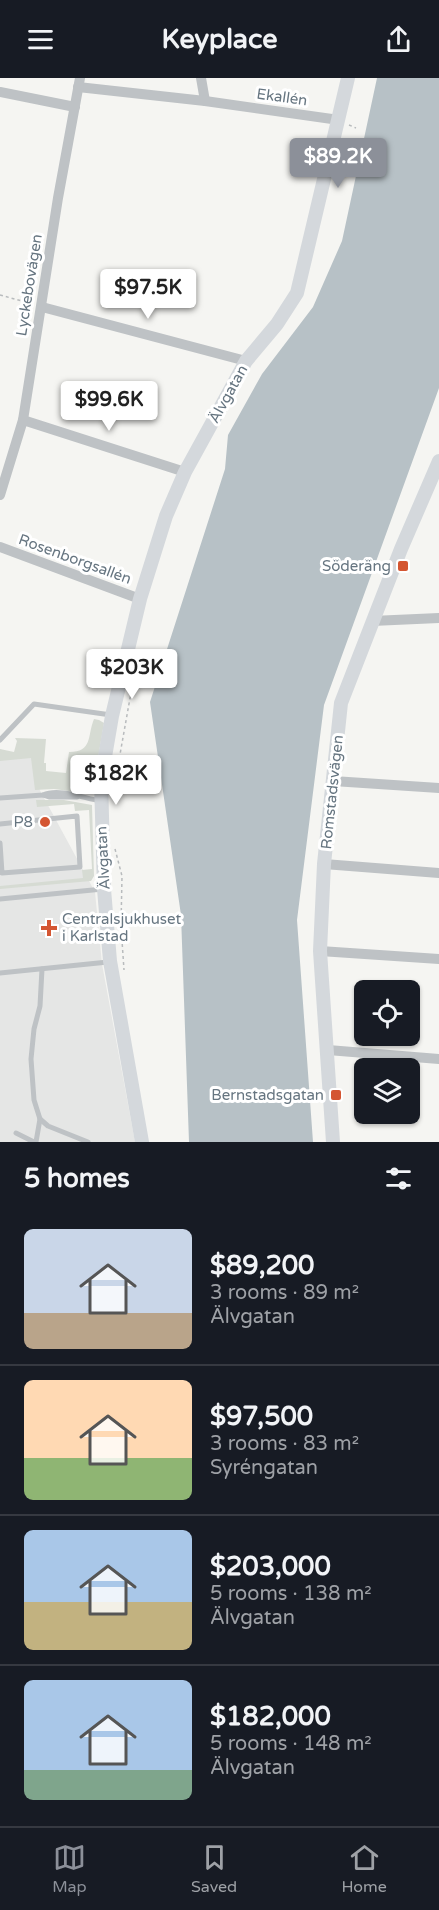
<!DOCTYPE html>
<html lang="en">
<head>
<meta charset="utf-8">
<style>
  :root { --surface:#171b24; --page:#20242c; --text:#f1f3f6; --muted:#9ea1a6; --line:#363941; --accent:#8c9099 }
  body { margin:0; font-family:"Varela Round",sans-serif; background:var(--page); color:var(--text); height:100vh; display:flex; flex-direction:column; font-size:22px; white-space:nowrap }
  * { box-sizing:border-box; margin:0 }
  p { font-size:20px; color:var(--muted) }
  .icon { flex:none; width:33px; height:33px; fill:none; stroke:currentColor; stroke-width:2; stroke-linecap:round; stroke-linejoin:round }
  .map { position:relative; height:1064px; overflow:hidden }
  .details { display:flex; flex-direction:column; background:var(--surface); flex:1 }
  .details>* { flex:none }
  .tools { position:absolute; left:354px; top:902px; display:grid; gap:12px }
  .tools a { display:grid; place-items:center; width:66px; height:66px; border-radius:9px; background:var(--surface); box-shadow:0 2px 4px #0004; font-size:30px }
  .price { position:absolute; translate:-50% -51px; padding:0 14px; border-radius:6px; background:#fff; color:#222; font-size:20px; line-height:39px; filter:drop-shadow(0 2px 3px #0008) }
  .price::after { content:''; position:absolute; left:50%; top:36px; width:18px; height:14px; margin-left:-9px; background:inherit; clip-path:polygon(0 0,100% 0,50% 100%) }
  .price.current { background:var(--accent); color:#fff }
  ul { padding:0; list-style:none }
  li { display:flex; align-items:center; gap:18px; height:150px; padding:0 24px }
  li+li { border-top:2px solid var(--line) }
  li span { display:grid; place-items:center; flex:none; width:168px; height:120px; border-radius:9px; color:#555 }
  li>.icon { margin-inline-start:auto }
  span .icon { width:72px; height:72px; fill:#fffc; stroke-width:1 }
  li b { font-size:26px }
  h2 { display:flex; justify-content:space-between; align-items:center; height:72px; padding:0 24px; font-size:26px }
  header { display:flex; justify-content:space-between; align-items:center; height:78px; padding:0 24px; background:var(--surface); font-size:27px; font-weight:700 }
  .dock { display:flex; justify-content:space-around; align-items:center; height:84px; border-top:2px solid var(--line); background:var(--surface); font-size:16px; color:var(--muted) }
  .dock a { display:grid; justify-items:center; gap:3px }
  .dock .current { color:var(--accent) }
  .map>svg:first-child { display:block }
</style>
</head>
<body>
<header><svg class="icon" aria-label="menu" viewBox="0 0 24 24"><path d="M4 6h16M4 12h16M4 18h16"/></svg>Keyplace<svg class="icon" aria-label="share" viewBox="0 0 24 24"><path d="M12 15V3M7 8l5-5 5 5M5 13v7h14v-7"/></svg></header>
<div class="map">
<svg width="439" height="1064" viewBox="0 0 439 1064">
  <rect width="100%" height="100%" fill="#f5f5f2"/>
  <path fill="#e5e6e5" d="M35,675L37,707L95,814L102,886L135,1064H0V678Z"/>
  <g fill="#d6dbd3">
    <path d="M94,641L99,642L104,645L92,716L54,711L35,712L31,680L0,683V671L14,674L17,663L15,660L46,661L44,685H46V693L66,695L69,674C93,674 87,658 94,641Z"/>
    <path d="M36,722H64L92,727L94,798L91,803L0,811V808L83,800L82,792L92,791L89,732L75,733L74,726L37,729Z"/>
  </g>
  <path fill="#b7c1c6" d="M377,0H439V310L324,627L297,842L313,1064H189L181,837L150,624L225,391L228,357L262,296L313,229L342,163Z"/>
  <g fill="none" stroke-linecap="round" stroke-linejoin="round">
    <g stroke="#b8bbbd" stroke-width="1.5" stroke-dasharray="3 3" stroke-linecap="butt">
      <path d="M349,47L356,50"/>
      <path d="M0,217L29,225"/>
      <path d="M114,710L132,609"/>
      <path d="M115,771L122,798L121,848L124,892"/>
    </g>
    <g stroke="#bec2c5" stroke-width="5">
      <path d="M0,662L34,626L111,637"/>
      <path d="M43,717L49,719H77"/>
      <path d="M0,720L43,717C59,710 83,720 100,723"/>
      <path d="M0,746L77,738L80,789L2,795L0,765"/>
      <path d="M0,821L103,811"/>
      <path d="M0,895L108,884"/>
      <path d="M40,1041L48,1048L88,1064"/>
      <path d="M16,1055L34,1064"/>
      <path d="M36,1064L40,1041L34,1022L31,981L34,951L40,928L42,891"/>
    </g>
    <g stroke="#bec2c5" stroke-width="10">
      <path d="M201,0L205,23"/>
      <path d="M78,9L205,23L339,42"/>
      <path d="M0,14L75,29"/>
      <path d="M42,229L246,283"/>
      <path d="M23,342L185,394"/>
      <path d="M0,417L23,342L58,120L80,0"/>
      <path d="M0,469L140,521"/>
      <path d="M372,543L439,540"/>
      <path d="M333,703L439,710"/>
      <path d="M324,786L439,795"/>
      <path d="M320,873L439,881"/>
      <path d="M328,972L439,981"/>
    </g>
    <g stroke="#d4d8dc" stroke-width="14">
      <path d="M142,1064L110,883L104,811L101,702L112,638L140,521L166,438L185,394L246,283L277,246L297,215L348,0"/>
      <path d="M333,1064L320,873L324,786L341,625L401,471L439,383"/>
    </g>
  </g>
  <g fill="#d45632" stroke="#fff" stroke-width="2">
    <rect x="397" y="482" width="12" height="12" rx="3"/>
    <circle cx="45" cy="744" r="6"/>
    <path d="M46 841h6v6h6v6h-6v6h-6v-6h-6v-6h6z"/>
    <rect x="330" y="1011" width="12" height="12" rx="3"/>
  </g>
  <g text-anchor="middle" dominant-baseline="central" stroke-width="6" stroke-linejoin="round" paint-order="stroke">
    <g font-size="15" fill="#667580" stroke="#fff">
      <text transform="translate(282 19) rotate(8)">Ekallén</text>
      <text transform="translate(29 207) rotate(-81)">Lyckebovägen</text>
      <text transform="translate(228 316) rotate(-61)">Älvgatan</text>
      <text transform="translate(75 481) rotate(20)">Rosenborgsallén</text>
      <text transform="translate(332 714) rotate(-84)">Romstadsvägen</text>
      <text transform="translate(103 780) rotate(-93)">Älvgatan</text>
    </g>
    <g font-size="15" fill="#667580" stroke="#fff" text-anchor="end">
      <text x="391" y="488">Söderäng</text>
      <text x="33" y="744">P8</text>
      <text x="62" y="841" text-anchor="start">Centralsjukhuset<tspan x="62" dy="17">i Karlstad</tspan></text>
      <text x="324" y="1017">Bernstadsgatan</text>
    </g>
  </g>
</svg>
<div class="tools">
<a><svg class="icon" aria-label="locate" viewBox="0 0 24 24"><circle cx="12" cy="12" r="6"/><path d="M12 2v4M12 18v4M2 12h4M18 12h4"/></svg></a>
<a><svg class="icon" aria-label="layers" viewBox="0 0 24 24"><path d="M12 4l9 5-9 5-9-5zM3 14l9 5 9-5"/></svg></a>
</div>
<b class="price current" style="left:338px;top:111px">$89.2K</b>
<b class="price" style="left:148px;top:242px">$97.5K</b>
<b class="price" style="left:109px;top:354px">$99.6K</b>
<b class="price" style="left:132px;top:622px">$203K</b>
<b class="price" style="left:116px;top:728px">$182K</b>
</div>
<section class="details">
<h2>5 homes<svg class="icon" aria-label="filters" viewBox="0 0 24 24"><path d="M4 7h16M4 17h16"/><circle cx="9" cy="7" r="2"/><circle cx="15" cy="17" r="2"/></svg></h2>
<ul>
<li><span style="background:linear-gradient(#c9d6e8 70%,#b9a48a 0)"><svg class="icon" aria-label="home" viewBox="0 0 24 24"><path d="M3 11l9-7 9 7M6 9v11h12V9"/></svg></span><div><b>$89,200</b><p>3 rooms · 89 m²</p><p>Älvgatan</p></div></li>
<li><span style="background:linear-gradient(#ffd9b3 65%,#8fb573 0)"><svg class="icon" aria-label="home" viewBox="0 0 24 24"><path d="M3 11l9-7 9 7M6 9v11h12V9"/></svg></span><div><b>$97,500</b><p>3 rooms · 83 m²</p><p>Syréngatan</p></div></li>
<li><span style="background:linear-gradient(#a9c7e8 60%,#c2b280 0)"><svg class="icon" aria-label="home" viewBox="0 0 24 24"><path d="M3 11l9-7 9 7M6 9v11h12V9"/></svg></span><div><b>$203,000</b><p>5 rooms · 138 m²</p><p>Älvgatan</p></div></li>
<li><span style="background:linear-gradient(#a9c7e8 75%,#7fa58c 0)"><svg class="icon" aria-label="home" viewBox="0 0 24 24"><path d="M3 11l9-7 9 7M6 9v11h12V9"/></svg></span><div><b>$182,000</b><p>5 rooms · 148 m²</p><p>Älvgatan</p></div></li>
</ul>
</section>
<nav class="dock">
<a class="current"><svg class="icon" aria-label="map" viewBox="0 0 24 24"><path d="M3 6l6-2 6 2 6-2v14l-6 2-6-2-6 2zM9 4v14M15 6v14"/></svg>Map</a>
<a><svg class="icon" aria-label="saved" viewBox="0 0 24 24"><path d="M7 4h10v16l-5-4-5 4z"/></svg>Saved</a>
<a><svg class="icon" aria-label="home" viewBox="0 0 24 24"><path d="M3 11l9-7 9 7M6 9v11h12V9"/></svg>Home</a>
</nav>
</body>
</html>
